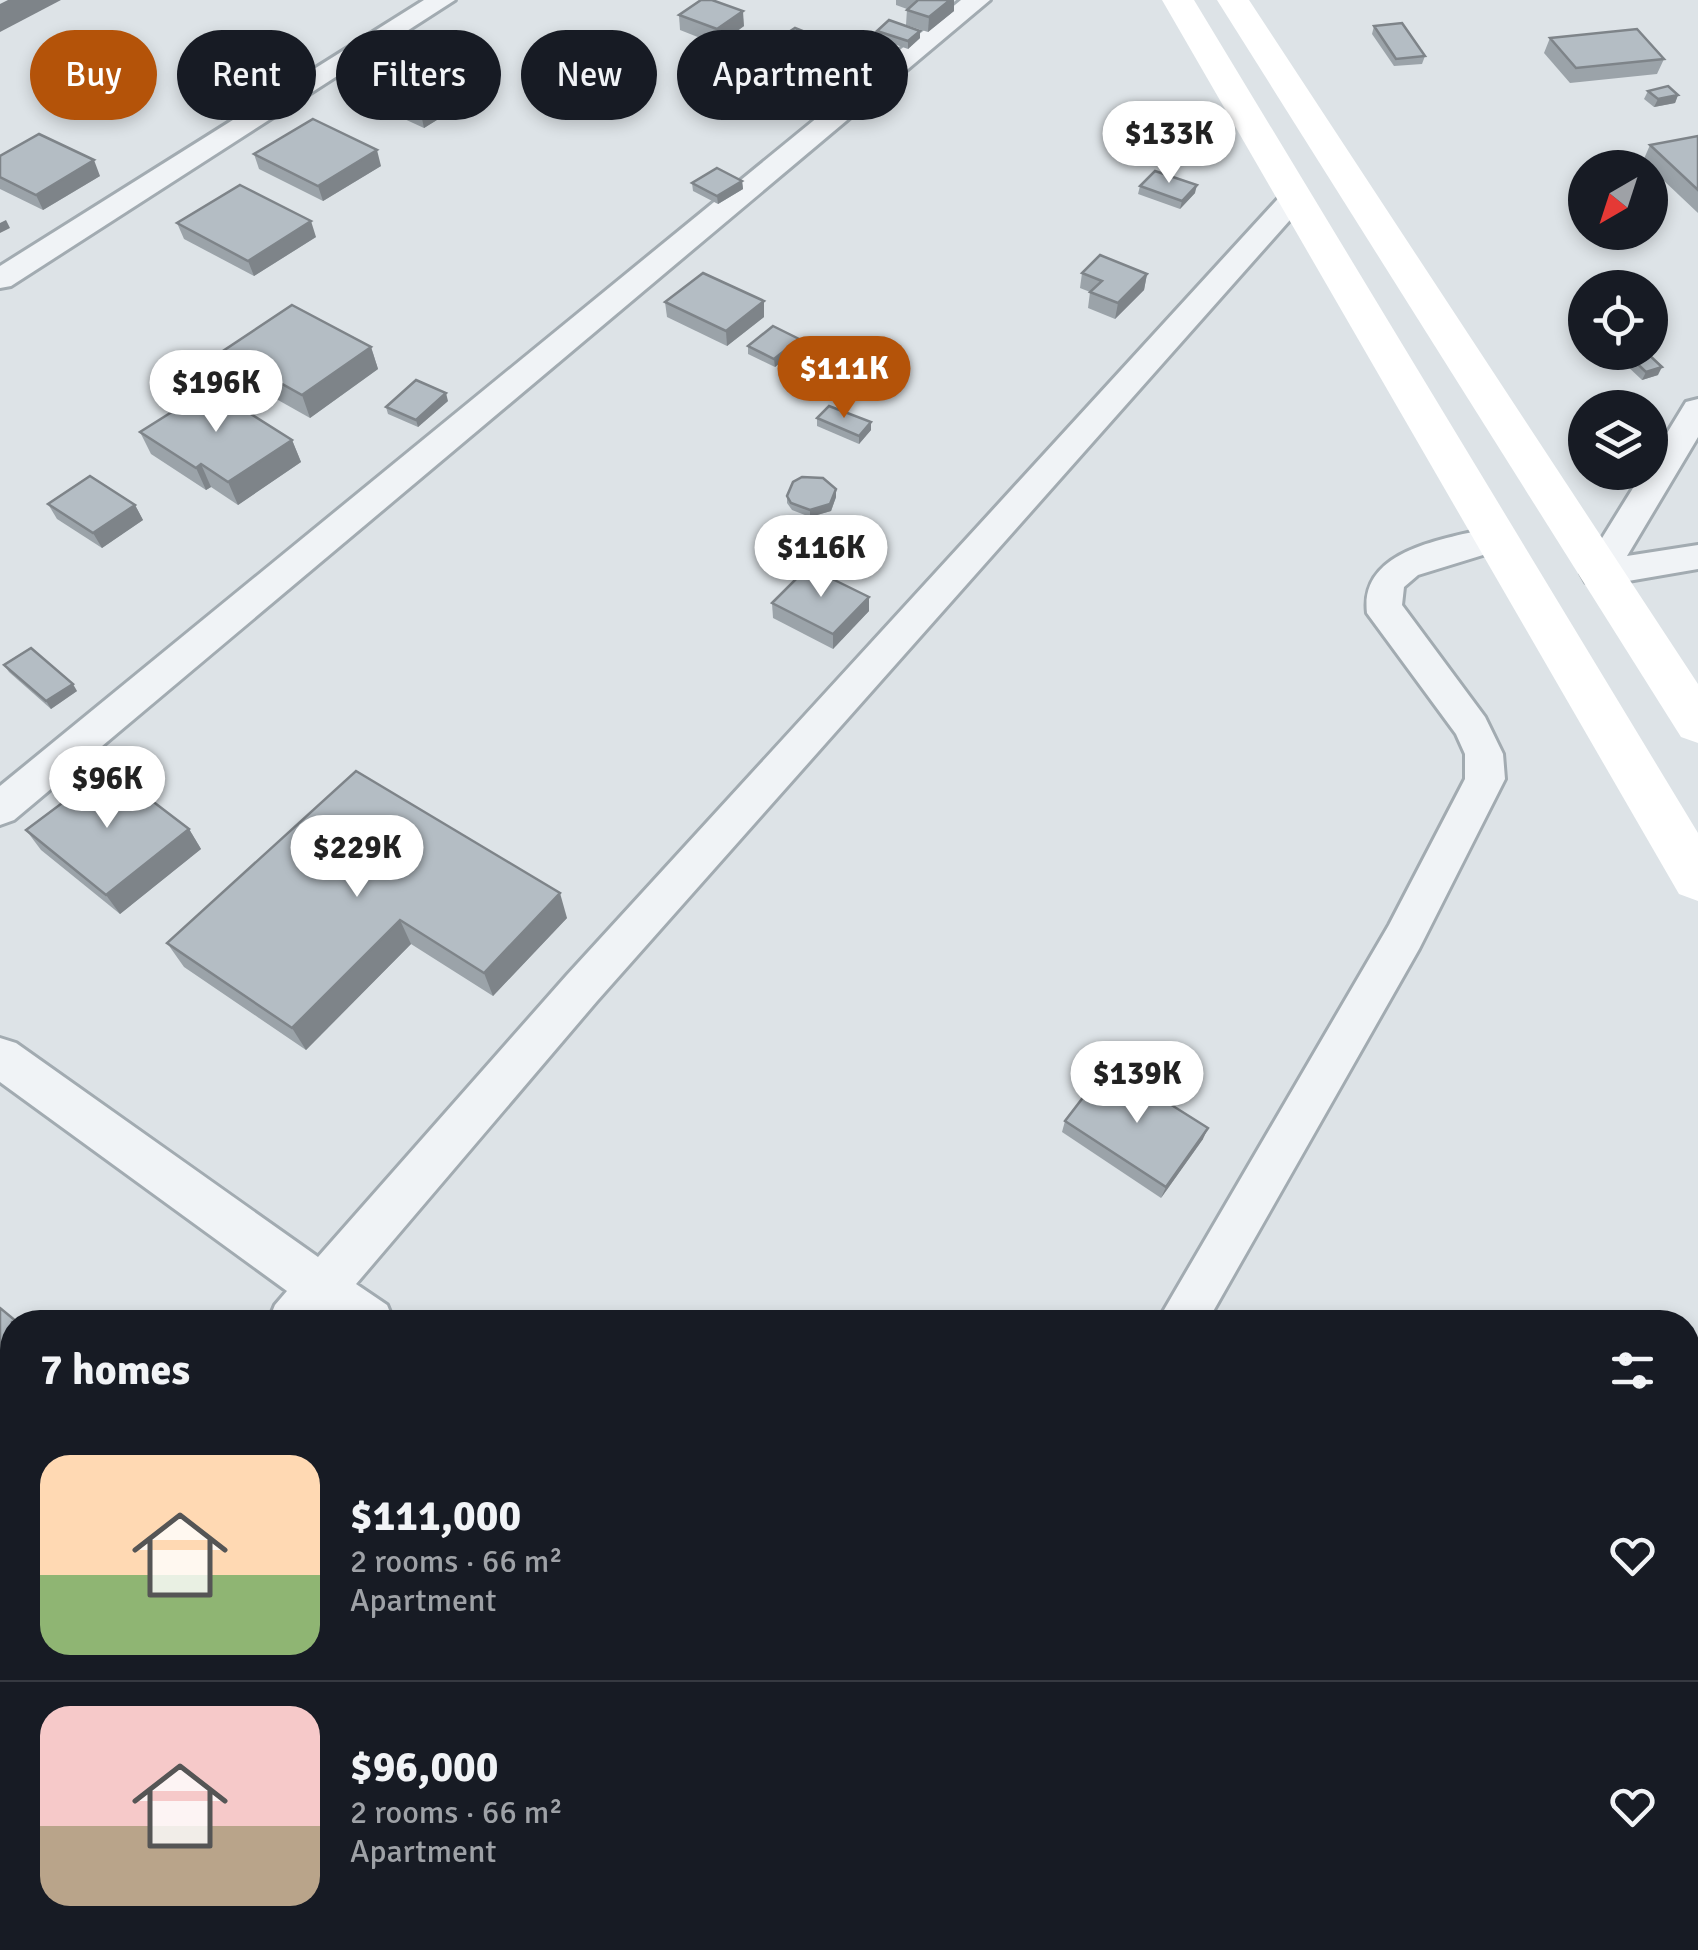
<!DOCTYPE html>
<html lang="en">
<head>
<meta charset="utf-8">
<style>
  :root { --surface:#171b24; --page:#242831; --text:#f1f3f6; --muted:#9ea1a6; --line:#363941; --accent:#b45309 }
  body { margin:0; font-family:Signika,sans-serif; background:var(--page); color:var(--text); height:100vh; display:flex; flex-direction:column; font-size:38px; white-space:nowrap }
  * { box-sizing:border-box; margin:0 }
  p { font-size:32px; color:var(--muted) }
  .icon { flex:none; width:55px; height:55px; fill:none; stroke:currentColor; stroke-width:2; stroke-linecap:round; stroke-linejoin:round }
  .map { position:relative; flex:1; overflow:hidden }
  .drawer { position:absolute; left:0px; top:1310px; width:1700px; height:640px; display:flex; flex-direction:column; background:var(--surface); border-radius:40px 40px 0 0; box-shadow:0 5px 15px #0003 }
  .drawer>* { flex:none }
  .guide { position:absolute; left:30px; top:30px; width:1000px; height:90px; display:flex; gap:20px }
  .needle { width:65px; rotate:219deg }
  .fabs { position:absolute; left:1568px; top:150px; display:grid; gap:20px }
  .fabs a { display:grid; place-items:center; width:100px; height:100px; border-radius:50%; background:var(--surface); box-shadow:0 5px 15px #0003; font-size:50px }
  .price { position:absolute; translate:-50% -85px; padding:0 22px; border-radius:35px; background:#fff; color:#222; font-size:32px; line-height:65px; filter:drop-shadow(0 2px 5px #0008) }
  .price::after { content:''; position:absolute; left:50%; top:60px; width:30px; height:22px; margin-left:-15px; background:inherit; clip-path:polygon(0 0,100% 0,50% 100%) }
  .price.active { background:var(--accent); color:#fff }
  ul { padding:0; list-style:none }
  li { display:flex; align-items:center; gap:30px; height:250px; padding:0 40px }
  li+li { border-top:2px solid var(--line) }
  li span { display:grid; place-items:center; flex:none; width:280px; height:200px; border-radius:30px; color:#555 }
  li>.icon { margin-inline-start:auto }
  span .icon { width:120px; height:120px; fill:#fffc; stroke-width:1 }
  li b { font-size:42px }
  h2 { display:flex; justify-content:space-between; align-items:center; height:120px; padding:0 40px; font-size:42px }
  .chip { padding:0 35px; border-radius:45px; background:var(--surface); box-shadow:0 5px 15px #0003; font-size:35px; line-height:90px }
  .chip.active { background:var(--accent); color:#fff }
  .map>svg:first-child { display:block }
</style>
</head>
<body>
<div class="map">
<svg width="1698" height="1950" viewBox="0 0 1698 1950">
  <rect width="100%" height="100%" fill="#dde3e7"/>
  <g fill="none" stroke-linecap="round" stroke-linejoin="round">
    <defs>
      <g id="street">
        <path d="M424,0H455L11,286L0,288V266Z"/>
        <path d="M961,0H990L14,820L0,825V786Z"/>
        <path d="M1295,188L1305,191L1309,197L1305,203L597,1001L356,1284L387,1305L394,1322H331L326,1319L323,1322H268L275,1305L287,1291L0,1082V1038L16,1043L318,1257L567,975L1285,191Z"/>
        <path d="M1698,399V437L1627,556L1698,545V569L1599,586L1586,582L1581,573L1586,564L1643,472H1650V461L1686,402Z"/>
        <path d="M1497,526L1509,529L1514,538L1509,547L1418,575L1404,587L1402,605L1485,717L1503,754L1505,779L1419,949L1207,1322H1157L1389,925L1465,779V754L1456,734L1367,613C1359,547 1450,539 1497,526Z"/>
        <path d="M12,1607V1670L0,1675V1612Z"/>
        <path d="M792,1938H855L850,1950H787Z"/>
      </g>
    </defs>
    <use href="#street" stroke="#a2abb1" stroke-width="6"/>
    <use href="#street" fill="#f0f3f6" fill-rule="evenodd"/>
    <g fill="#fff" fill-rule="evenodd">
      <path d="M1162,0H1194L1698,833V901L1679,894Z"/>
      <path d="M1217,0H1249L1698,684V743L1681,737Z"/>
    </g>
  </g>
  <g fill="#9ba3a9">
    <path d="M896,0H954V11L928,32L906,25L907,9L896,5Z"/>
    <path d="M679,15L744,26L718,45L680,30Z"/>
    <path d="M1374,26L1425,56L1422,64L1394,66L1372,34Z"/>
    <path d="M877,31H920V38L908,49L877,38Z"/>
    <path d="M1550,38L1664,59L1657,74L1570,83L1544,53Z"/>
    <path d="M765,48L877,76L848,97L765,63Z"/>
    <path d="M478,70L482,92L424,128L352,95L346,72Z"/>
    <path d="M230,79L264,84L267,92L254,99L232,87Z"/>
    <path d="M1648,91L1678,95L1675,103L1654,107L1644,99Z"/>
    <path d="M1698,136V213L1643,161L1650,145Z"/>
    <path d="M254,154L381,166L323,201L259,169Z"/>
    <path d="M0,156L100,176L43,210L0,189Z"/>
    <path d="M742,181L743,189L718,204L693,191L692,183Z"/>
    <path d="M1140,186L1195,193L1180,209L1138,194Z"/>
    <path d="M177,223L316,237L254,276L184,239Z"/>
    <path d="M1082,273L1147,274L1144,290L1115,319L1088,308L1090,292L1080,288Z"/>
    <path d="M764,301V317L727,346L667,317L665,302Z"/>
    <path d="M799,339L800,347L775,367L748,354V346Z"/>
    <path d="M371,347L378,369L310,418L232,374L223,351Z"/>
    <path d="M1628,355L1658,375L1642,380L1624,363Z"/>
    <path d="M448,401L418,427L388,414L386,407Z"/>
    <path d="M817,418L871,422V430L859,444L817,426Z"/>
    <path d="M140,432L292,440L301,462L238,505L211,487L206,490L151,454Z"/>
    <path d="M787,496L836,497L831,511L810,517L792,510L787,503Z"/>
    <path d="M48,504L135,505L143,520L102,548L57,519Z"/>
    <path d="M869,597V611L833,649L773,618L772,603Z"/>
    <path d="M4,665L77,691L51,709L9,672Z"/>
    <path d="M356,771L567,918L493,996L411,944L306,1050L184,967L167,943Z"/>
    <path d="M189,829L201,849L120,914L41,850L26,830Z"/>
    <path d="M1065,1121L1203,1139L1161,1198L1062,1132Z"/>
  </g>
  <g fill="#7e8489">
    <path d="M8,0H61L0,32V4Z"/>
    <path d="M950,0H954V11L928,32L929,17Z"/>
    <path d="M743,11L744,26L718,45L717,29Z"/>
    <path d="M920,31V38L908,49V41Z"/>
    <path d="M878,61L877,76L848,97V82Z"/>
    <path d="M478,70L482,92L424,128L419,105Z"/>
    <path d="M264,84L267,92L254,99L252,91Z"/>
    <path d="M1678,95L1675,103L1654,107L1658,99Z"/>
    <path d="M377,150L381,166L323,201L318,186Z"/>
    <path d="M94,160L100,176L43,210L36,195Z"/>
    <path d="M742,181L743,189L718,204L717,196Z"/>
    <path d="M1197,185L1195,193L1180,209L1182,201Z"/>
    <path d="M6,220L10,228L0,233V223Z"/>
    <path d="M311,221L316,237L254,276L248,261Z"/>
    <path d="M1147,274L1144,290L1115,319L1118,303Z"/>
    <path d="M764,301V317L727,346L726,331Z"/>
    <path d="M799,339L800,347L775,367L774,359Z"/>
    <path d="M371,347L378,369L310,418L302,395Z"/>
    <path d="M1662,367L1658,375L1642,380L1646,372Z"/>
    <path d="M446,393L448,401L418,427L416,420Z"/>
    <path d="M871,422V430L859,444V436Z"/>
    <path d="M292,440L301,462L238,505L228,482Z"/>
    <path d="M201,464L211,487L206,490L196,468Z"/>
    <path d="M836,489V497L831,511L810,517V510Z"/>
    <path d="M135,505L143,520L102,548L93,533Z"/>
    <path d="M869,597V611L833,649V634Z"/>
    <path d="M73,684L77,691L51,709L46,701Z"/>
    <path d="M189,829L201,849L120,914L106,895Z"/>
    <path d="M560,893L567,918L493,996L484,973Z"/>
    <path d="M400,920L411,944L306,1050L292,1028Z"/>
    <path d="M1208,1128L1203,1139L1161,1198L1166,1187Z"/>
    <path d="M12,1373V1404L0,1416V1385Z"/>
    <path d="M398,1938H410L400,1950H388Z"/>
  </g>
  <g fill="#b4bdc4" stroke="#7e8489" stroke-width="2.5">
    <path d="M701,0H712L743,11L717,29L679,15Z"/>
    <path d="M918,0H950L929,17L907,10Z"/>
    <path d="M889,20L920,31L908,41L877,31Z"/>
    <path d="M1402,23L1425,56L1396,59L1374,26Z"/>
    <path d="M795,28L878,61L848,82L765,48Z"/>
    <path d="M1637,29L1664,59L1576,68L1550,38Z"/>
    <path d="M406,38L478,70L419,105L346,72Z"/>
    <path d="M242,73L264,84L252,91L230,79Z"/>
    <path d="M1668,86L1678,95L1658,99L1648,91Z"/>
    <path d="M313,119L377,150L318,186L254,154Z"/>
    <path d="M39,134L94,160L36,195L0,177V156Z"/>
    <path d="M1698,136V190L1650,145Z"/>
    <path d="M717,168L742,181L717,196L692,183Z"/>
    <path d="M1155,171L1197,185L1182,201L1140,186Z"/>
    <path d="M240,185L311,221L248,261L177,223Z"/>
    <path d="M1100,255L1147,274L1118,303L1090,292L1102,281L1082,273Z"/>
    <path d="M703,273L764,301L726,331L665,302Z"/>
    <path d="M292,305L371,347L302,395L223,351Z"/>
    <path d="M773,326L799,339L774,359L748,346Z"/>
    <path d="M1636,352H1646L1662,367L1646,372L1628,355Z"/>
    <path d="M416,380L446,393L416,420L386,407Z"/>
    <path d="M210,388L292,440L228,482L201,464L196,468L140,432Z"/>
    <path d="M829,406L871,422L859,436L817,418Z"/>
    <path d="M90,476L135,505L93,533L48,504Z"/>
    <path d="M802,477L823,478L836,489L830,504L810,510L791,503L787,496L793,482Z"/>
    <path d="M808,567L869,597L833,634L772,603Z"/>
    <path d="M31,648L73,684L46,701L4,665Z"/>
    <path d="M109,768L189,829L106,895L26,830Z"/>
    <path d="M356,771L560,893L484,973L400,920L292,1028L167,943Z"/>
    <path d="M1108,1065L1208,1128L1166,1187L1065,1121Z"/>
    <path d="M0,1308L17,1322H12V1373L0,1385Z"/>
    <path d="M313,1938H398L388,1950H324Z"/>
  </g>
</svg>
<div class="fabs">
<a><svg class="needle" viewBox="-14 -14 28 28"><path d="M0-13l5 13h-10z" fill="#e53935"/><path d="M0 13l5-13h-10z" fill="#9ea1a6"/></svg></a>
<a><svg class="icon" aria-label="locate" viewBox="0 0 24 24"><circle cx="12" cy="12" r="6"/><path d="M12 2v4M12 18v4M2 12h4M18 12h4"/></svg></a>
<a><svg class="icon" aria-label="layers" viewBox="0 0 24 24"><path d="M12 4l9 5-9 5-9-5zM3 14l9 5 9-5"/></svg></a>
</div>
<b class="price" style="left:1169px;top:186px">$133K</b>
<b class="price active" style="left:844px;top:421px">$111K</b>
<b class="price" style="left:216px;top:435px">$196K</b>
<b class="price" style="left:821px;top:600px">$116K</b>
<b class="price" style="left:107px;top:831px">$96K</b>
<b class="price" style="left:357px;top:900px">$229K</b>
<b class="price" style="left:1137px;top:1126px">$139K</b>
<div class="guide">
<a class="chip active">Buy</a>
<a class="chip">Rent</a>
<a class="chip">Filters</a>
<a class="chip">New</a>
<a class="chip">Apartment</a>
</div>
<section class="drawer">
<h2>7 homes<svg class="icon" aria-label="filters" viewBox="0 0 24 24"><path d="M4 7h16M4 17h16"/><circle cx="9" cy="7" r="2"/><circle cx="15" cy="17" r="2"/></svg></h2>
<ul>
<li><span style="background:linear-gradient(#ffd9b3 60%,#8fb573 0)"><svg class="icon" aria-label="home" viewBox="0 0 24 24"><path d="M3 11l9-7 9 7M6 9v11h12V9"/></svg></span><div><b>$111,000</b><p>2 rooms · 66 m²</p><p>Apartment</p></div><svg class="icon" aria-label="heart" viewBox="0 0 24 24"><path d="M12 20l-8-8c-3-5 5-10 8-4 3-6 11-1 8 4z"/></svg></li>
<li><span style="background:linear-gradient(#f6c9c9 60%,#b9a48a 0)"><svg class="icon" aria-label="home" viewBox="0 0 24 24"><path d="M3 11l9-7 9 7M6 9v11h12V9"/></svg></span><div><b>$96,000</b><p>2 rooms · 66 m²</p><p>Apartment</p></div><svg class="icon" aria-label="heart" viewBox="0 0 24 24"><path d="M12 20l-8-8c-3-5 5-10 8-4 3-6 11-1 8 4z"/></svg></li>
</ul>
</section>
</div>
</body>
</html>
